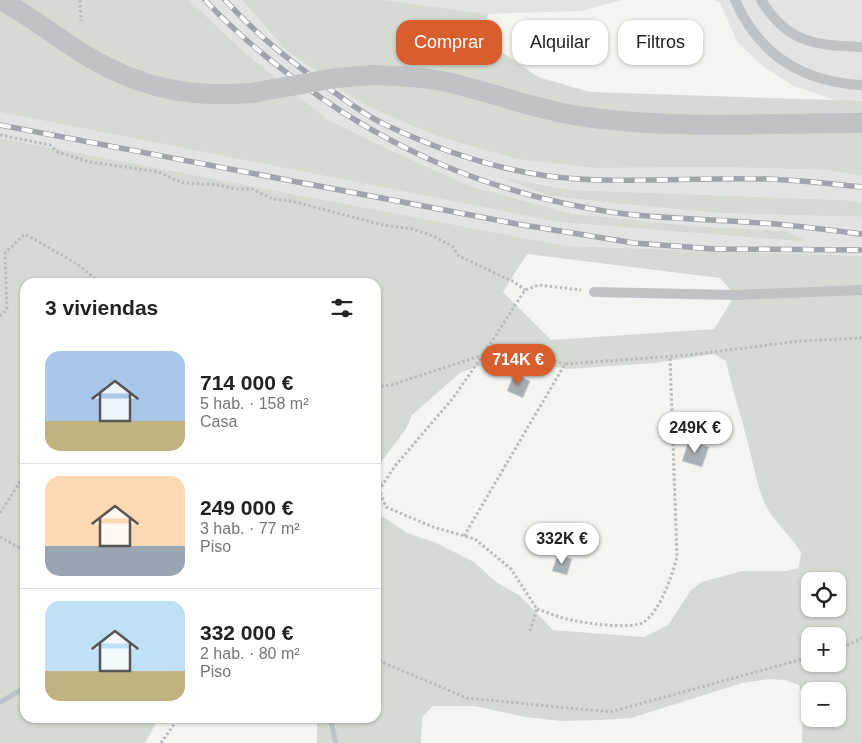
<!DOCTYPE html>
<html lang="es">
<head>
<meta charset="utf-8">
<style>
  :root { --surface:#fff; --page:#f2f2f2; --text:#222; --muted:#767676; --line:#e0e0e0; --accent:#d85f2d }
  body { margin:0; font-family:Arial,sans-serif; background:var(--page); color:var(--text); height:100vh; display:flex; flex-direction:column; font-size:19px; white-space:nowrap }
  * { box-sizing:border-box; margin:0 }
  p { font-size:16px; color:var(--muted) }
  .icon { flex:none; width:28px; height:28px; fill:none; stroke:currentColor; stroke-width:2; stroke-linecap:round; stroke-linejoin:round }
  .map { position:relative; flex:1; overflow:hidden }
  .panel { position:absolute; left:20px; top:278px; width:361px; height:445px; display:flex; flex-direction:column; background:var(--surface); border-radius:15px; box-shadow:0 1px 4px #0004 }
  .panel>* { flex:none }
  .guide { position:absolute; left:396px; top:20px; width:390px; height:45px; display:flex; gap:10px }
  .tools { position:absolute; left:801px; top:572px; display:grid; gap:10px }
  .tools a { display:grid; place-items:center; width:45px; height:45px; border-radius:10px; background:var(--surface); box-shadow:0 1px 4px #0004; font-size:25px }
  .price { position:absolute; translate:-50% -42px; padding:0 11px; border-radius:18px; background:#fff; color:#222; font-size:16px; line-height:32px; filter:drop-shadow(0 1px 2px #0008) }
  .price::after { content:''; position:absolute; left:50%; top:30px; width:15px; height:11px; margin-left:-8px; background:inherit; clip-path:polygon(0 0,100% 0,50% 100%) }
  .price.selected { background:var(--accent); color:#fff }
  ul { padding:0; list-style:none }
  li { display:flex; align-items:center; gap:15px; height:125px; padding:0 25px }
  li+li { border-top:1px solid var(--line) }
  li span { display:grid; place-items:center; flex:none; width:140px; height:100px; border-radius:15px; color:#555 }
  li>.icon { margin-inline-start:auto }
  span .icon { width:60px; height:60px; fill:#fffc; stroke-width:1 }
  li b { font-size:21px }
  h2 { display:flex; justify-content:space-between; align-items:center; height:60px; padding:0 25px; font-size:21px }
  .chip { padding:0 18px; border-radius:15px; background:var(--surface); box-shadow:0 1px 4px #0004; font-size:18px; line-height:45px }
  .chip.selected { background:var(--accent); color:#fff }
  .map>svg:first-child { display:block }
</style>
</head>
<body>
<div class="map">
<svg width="862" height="743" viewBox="0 0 862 743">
  <rect width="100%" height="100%" fill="#f4f4f1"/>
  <g fill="#e2e3e2">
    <path d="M189,0H242L285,49L368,107L439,137L516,159L594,168L721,167L827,170L862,176V203L844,200L573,190L537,183L550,196L612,203L718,213L862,217V256L566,246L0,138V112L558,222L806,242L786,231L691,226L568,213L470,186L392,151L327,119L245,53Z"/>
    <path d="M382,0H622L581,11L488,14Z"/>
    <path d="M714,0H862V101H838L794,86L765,68L738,43L720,3Z"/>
  </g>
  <g fill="#d5dbd2" fill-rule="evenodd">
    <path d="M0,0H189L245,53L327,119L392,151L470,186L568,213L691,226L786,231L808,242L558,222L0,112Z"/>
    <path d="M242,0H382L488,14L484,40L538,77L590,92L862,101V176L827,170L721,167L594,168L516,159L439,137L368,107L342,90L285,49Z"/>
    <path d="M0,138L566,246L862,256V743H802L803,698L799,685L785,680L769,679L742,683L631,718L602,720L561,721L526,717L474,706H433L422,717L421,743H317V718H376V512L407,533L434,542L474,562L496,582L519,595L553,630L644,637L668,625L691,590L702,582L742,571H786L799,568L801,552C790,535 775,523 766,506C757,487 754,467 749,447C742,418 732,390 726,361L714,354L654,363L569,369L509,360L489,363L461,372L412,415L406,429L376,469V282H25V718H155L157,721L145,743H0ZM527,254L720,278L735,295L714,329L551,340L503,292ZM810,581H838V609H810ZM810,636H838V664H810ZM810,691H838V719H810Z"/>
    <path d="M503,178L573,190L844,200L862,203V217L718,213L612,203L550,196Z"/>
  </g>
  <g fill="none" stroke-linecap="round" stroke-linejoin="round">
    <g stroke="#bbc4c9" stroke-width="5">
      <path d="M0,702L25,688"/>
      <path d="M330,718L336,743"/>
    </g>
  </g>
  <g fill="#a9b0b5" stroke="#d5d6d3">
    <path d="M514,374L530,381L523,398L507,391Z"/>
    <path d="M689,440L709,447L702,467L682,461Z"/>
    <path d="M558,554L572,559L567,575L552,571Z"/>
  </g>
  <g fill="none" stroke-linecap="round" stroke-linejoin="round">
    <g stroke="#b9bbbd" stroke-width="3" stroke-dasharray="2.5 2.5" stroke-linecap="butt">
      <path d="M80,0L81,21"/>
      <path d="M0,135L50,145L58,152L90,162L159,172L175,180L185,183L219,185L236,189H252L273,199L291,201L383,225L413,229L433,236L452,246L459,256L514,282L525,290"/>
      <path d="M0,316L7,310L5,253L25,234L77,264L99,282"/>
      <path d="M376,387L391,385L483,355L525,290L539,285L581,290"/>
      <path d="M0,513L25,474"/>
      <path d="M464,536L565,364L688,355L800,341L862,338"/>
      <path d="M0,537L25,551"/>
      <path d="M537,609C547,612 557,617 567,619C581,623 633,630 644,622C660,611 672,576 677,557L670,357"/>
      <path d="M530,631L537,609L511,569L475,539L433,527L386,507L379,490L395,466L453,398L483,355L502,349L518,351L565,364"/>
      <path d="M838,650L862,638"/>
      <path d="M376,656L384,663L467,698L610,712L810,657"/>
      <path d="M161,743L175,723L176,718"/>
    </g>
    <g stroke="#bfc3c6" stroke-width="10">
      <path d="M735,0C759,55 802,82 862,85"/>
      <path d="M761,0C788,44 815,45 862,47"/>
      <path d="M594,292L735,295L862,290"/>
    </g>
    <g stroke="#bfc3c6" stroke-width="20">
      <path d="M0,0C31,16 57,38 87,56C140,88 190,98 251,93"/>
      <path d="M372,75C398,76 425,77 451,83C493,93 535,109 579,116C672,130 768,123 862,123"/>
    </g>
    <defs>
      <g id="rail">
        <path d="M205,0C230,27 258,51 287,73C384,148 488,193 610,212C660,219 710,219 761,223C794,225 828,230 862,234"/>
        <path d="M225,0C259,37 291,62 331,90C349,103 366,116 386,125C445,153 513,175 578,179C641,183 704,177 768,179C799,180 831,184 862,187"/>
        <path d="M0,125L517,224L634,243L714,249L862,250"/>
      </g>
    </defs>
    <use href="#rail" stroke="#a1a5ab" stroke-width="5.5"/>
    <use href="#rail" stroke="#fff" stroke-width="4" stroke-dasharray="11" stroke-linecap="butt"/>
    <path stroke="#bfc3c6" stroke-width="20" d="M251,93L336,78L372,75"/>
  </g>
</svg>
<div class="tools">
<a><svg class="icon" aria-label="locate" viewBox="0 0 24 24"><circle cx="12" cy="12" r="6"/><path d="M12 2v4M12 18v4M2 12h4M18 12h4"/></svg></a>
<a>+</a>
<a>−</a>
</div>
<b class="price selected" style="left:518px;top:386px">714K €</b>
<b class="price" style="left:695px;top:454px">249K €</b>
<b class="price" style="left:562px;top:565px">332K €</b>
<div class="guide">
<a class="chip selected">Comprar</a>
<a class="chip">Alquilar</a>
<a class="chip">Filtros</a>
</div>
<section class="panel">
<h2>3 viviendas<svg class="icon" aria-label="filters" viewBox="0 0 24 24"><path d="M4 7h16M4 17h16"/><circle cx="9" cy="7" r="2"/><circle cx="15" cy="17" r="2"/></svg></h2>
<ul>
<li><span style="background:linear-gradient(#a9c7e8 70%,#c2b280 0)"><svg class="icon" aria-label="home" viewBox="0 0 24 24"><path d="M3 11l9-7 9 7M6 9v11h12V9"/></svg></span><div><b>714 000 €</b><p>5 hab. · 158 m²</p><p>Casa</p></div></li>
<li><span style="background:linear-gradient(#ffd9b3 70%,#9aa5b1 0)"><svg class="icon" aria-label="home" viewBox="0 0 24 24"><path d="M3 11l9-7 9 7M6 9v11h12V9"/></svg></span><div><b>249 000 €</b><p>3 hab. · 77 m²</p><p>Piso</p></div></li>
<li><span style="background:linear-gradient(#bfe0f5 70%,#c2b280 0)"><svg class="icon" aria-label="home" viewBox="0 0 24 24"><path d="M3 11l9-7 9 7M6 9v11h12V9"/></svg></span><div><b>332 000 €</b><p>2 hab. · 80 m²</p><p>Piso</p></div></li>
</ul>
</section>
</div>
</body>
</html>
